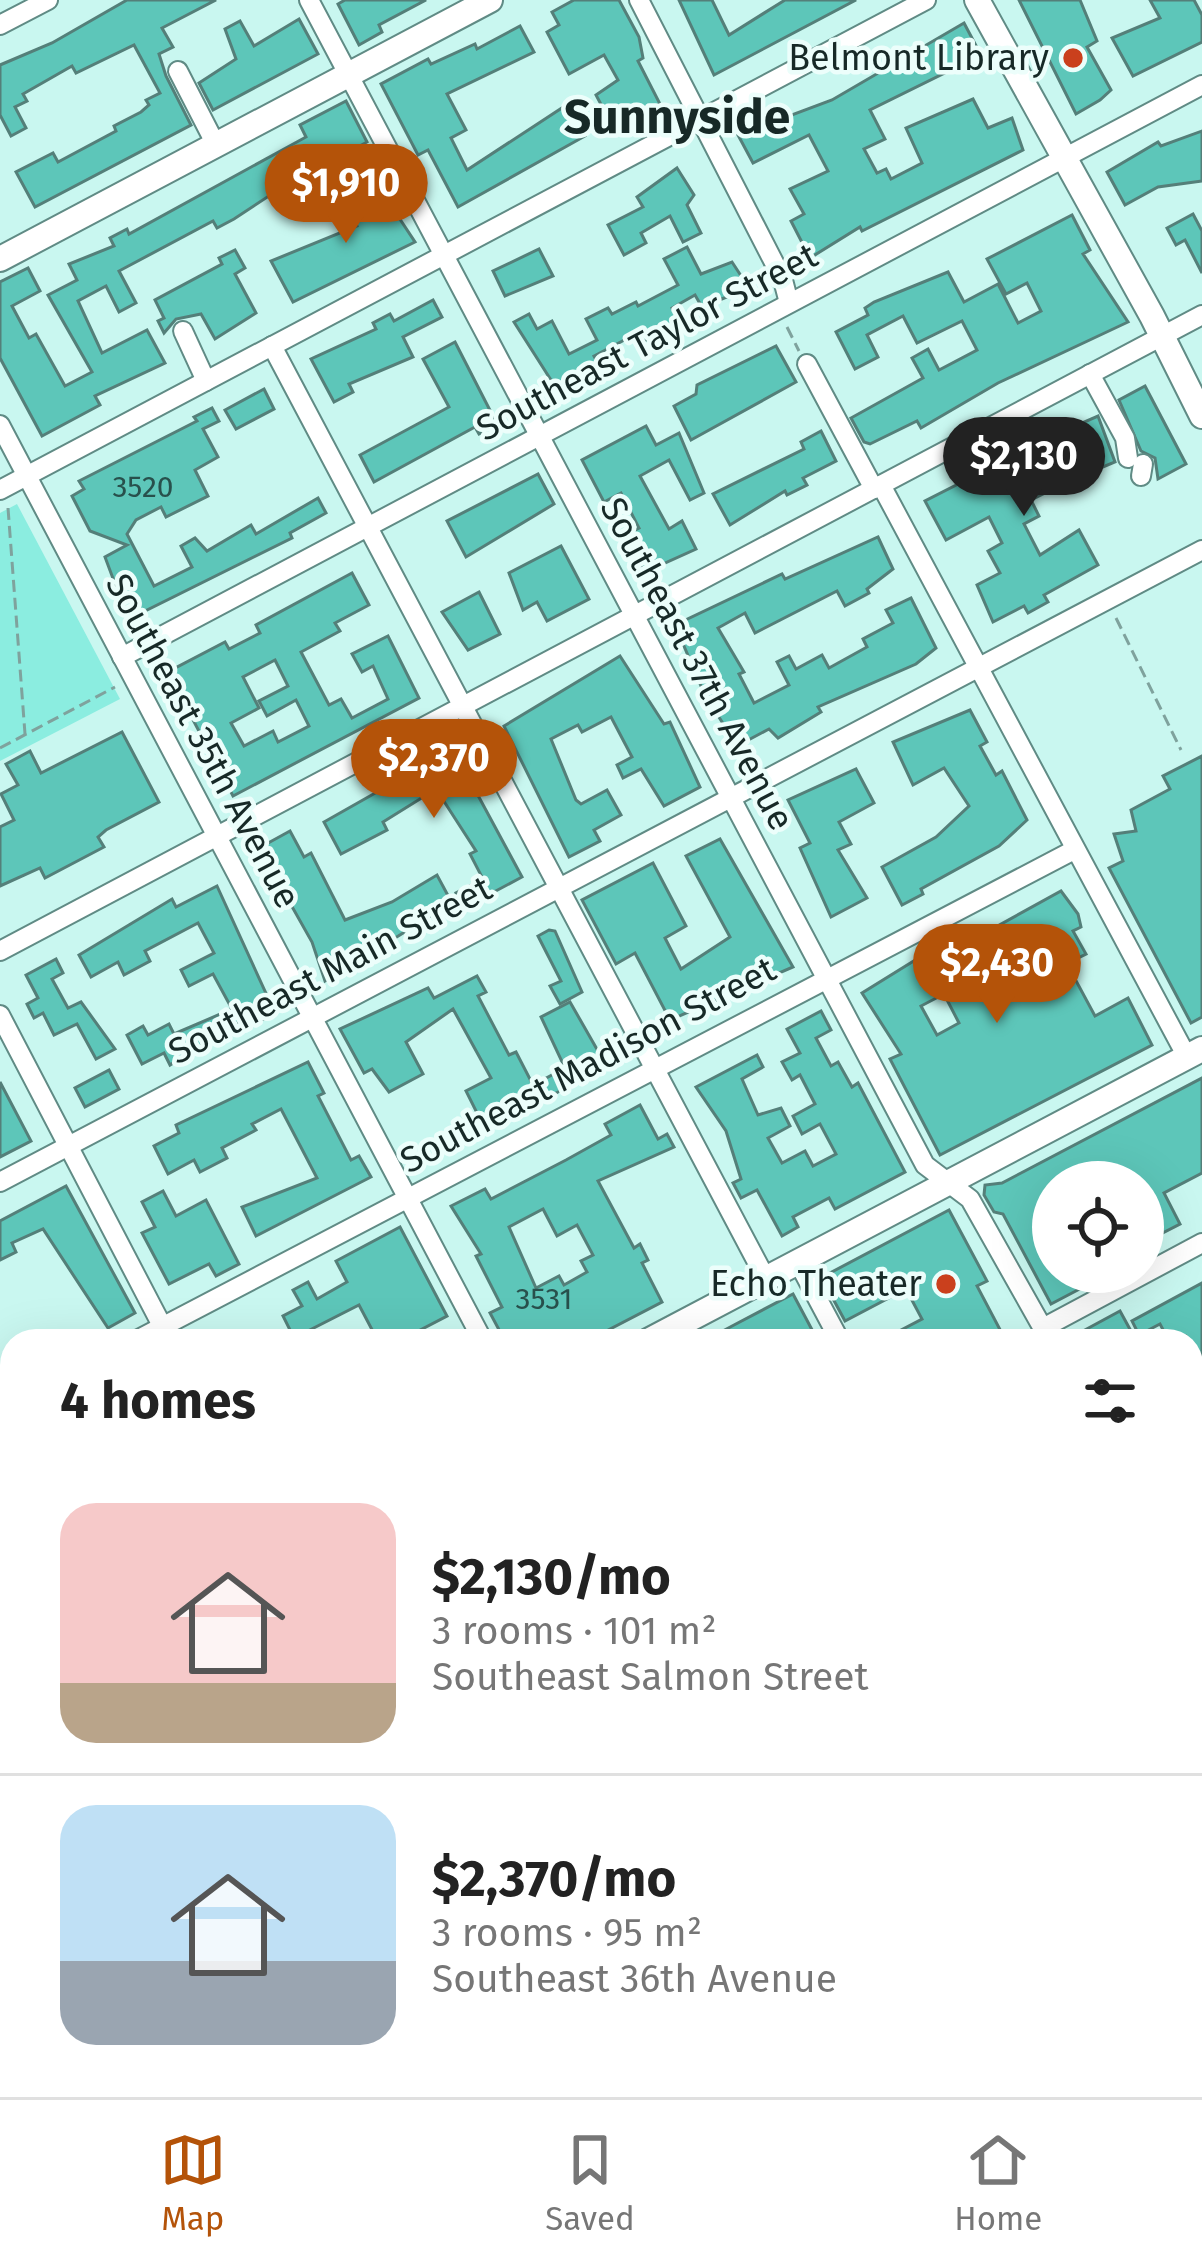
<!DOCTYPE html>
<html lang="en">
<head>
<meta charset="utf-8">
<style>
  :root { --surface:#fff; --page:#f6f6f6; --text:#222; --muted:#767676; --line:#e0e0e0; --accent:#b45309 }
  body { margin:0; font-family:"Fira Sans",sans-serif; background:var(--page); color:var(--text); height:100vh; display:flex; flex-direction:column; font-size:45px; white-space:nowrap }
  * { box-sizing:border-box; margin:0 }
  p { font-size:39px; color:var(--muted) }
  .icon { flex:none; width:66px; height:66px; fill:none; stroke:currentColor; stroke-width:2; stroke-linecap:round; stroke-linejoin:round }
  .map { position:relative; flex:1; overflow:hidden }
  .side { position:absolute; left:0px; top:1329px; width:1203px; height:768px; display:flex; flex-direction:column; background:var(--surface); border-radius:36px 36px 0 0; box-shadow:0 12px 48px #0002 }
  .side>* { flex:none }
  .fabs { position:absolute; left:1032px; top:1161px; display:grid; gap:24px }
  .fabs a { display:grid; place-items:center; width:132px; height:132px; border-radius:50%; background:var(--surface); box-shadow:0 12px 48px #0002; font-size:60px }
  .price { position:absolute; translate:-50% -102px; padding:0 27px; border-radius:42px; background:var(--accent); color:#fff; font-size:39px; line-height:78px; filter:drop-shadow(0 3px 6px #0008) }
  .price::after { content:''; position:absolute; left:50%; top:72px; width:36px; height:27px; margin-left:-18px; background:inherit; clip-path:polygon(0 0,100% 0,50% 100%) }
  .price.on { background:#222; color:#fff }
  ul { padding:0; list-style:none }
  li { display:flex; align-items:center; gap:36px; height:300px; padding:0 60px }
  li+li { border-top:3px solid var(--line) }
  li span { display:grid; place-items:center; flex:none; width:336px; height:240px; border-radius:36px; color:#555 }
  li>.icon { margin-inline-start:auto }
  span .icon { width:144px; height:144px; fill:#fffc; stroke-width:1 }
  li b { font-size:51px }
  h2 { display:flex; justify-content:space-between; align-items:center; height:144px; padding:0 60px; font-size:51px }
  .tabs { display:flex; justify-content:space-around; align-items:center; height:168px; border-top:3px solid var(--line); background:var(--surface); font-size:33px; color:var(--muted) }
  .tabs a { display:grid; justify-items:center; gap:6px }
  .tabs .on { color:var(--accent) }
  .map>svg:first-child { display:block }
</style>
</head>
<body>
<div class="map">
<svg width="1202" height="2097" viewBox="0 0 1202 2097">
  <rect width="100%" height="100%" fill="#c9f7f0"/>
  <path fill="#8bede0" d="M17,504L120,699L0,761V513Z"/>
  <g fill="#5dc6b9" stroke="#547f79" stroke-width="3" fill-rule="evenodd">
    <path d="M127,0H216L162,28L173,47L159,54L166,76L191,125L35,207L16,172L53,153L58,162L116,131L114,126L141,112L149,105L146,100L160,93L134,45L76,73L72,66L23,94L27,101L15,107L26,128L11,136L0,115V65L52,43Z"/>
    <path d="M345,0H426L379,25L382,32L359,45L338,4Z"/>
    <path d="M574,0H619L639,37L643,58L638,61L660,104L612,125L596,95L618,80L604,55L569,74L547,32L559,25L552,12Z"/>
    <path d="M679,0H712L729,35L785,0H856L714,75Z"/>
    <path d="M1019,0H1080L1097,41L1087,47L1111,90L1100,100L1076,114Z"/>
    <path d="M1150,0H1194L1202,15V42L1133,76L1112,38L1160,18Z"/>
    <path d="M299,19L318,54L213,110L199,83L236,59L225,29L240,21L254,46Z"/>
    <path d="M964,23L981,55L870,110L885,139L864,149L877,173L886,169L891,179L922,163L906,128L973,99L988,128L1012,118L1023,150L862,231L860,227L810,258L791,221L804,214L790,189L828,171L809,135L753,163L738,135L832,100Z"/>
    <path d="M520,26L534,52L447,94L466,130L451,138L467,170L568,104L585,136L458,207L428,150L418,155L381,84L428,59L431,64L475,44L477,49Z"/>
    <path d="M346,101L367,142L347,153L351,159L325,173L319,163L234,219L217,228L213,221L119,271L136,303L119,312L106,286L78,301L102,353L147,330L165,363L95,396L100,405L42,436L0,358V282L28,268L40,291L12,306L29,338L36,334L65,386L92,372L48,295L77,280L69,264L114,246L110,238L127,229L129,234L306,137L300,125Z"/>
    <path d="M1202,131V181L1158,187L1125,205L1107,172L1158,142L1161,146Z"/>
    <path d="M677,168L694,195L687,205L701,233L683,242L670,216L641,233L646,243L624,255L608,225L643,207L637,197Z"/>
    <path d="M376,183L415,242L293,302L271,261L357,226L344,200Z"/>
    <path d="M1193,214L1202,231V273L1185,240L1176,245L1167,228Z"/>
    <path d="M1072,215L1090,250L1083,254L1128,322L998,383L921,428L917,421L870,444L864,442L851,418L923,378L912,358L928,349L939,370L977,350L962,321L917,343L903,316L867,335L878,357L855,369L836,332L868,315L865,308L874,302L948,272L964,302L998,284L1018,323L1041,311L1027,283L1006,294L987,259Z"/>
    <path d="M687,247L701,274L732,262L749,288L702,307L695,295L672,308L679,322L637,345L632,336L594,356L601,369L558,391L514,322L529,314L537,329L552,321L569,354L597,340L586,319L608,308L612,314L636,302L638,306L678,285L664,259Z"/>
    <path d="M539,249L553,276L505,296L493,271Z"/>
    <path d="M235,250L245,268L235,274L256,313L215,339L201,314L176,319L164,333L158,321L164,318L155,300L222,264L219,258Z"/>
    <path d="M433,300L442,317L403,337L413,357L349,384L353,392L334,402L311,359L376,329L373,323L390,314L394,321Z"/>
    <path d="M455,342L497,424L479,434L475,427L374,482L360,455L449,407L423,359Z"/>
    <path d="M776,346L796,382L691,440L674,406L696,394L697,385Z"/>
    <path d="M1145,386L1186,464L1158,479L1155,458L1141,451L1119,400Z"/>
    <path d="M264,389L274,409L236,429L225,410Z"/>
    <path d="M212,408L219,421L203,429L218,457L195,470L208,496L166,517L161,507L136,520L127,534L154,586L192,567L181,546L195,538L207,551L251,525L256,534L318,498L326,513L290,533L292,538L141,613L131,595L121,600L105,557L127,545L90,531L72,496L84,489L79,481L197,421L194,417Z"/>
    <path d="M1098,416L1115,462L1098,469L1088,452L1053,470L1061,485L1031,500L1039,516L1024,524L1040,555L1079,530L1098,565L1044,595L1048,602L1028,613L1024,606L993,622L977,585L1000,573L988,551L1002,543L989,517L946,540L925,501L976,475L979,481L1019,461L1016,454L1038,442Z"/>
    <path d="M646,426L656,445L679,433L704,493L690,500L669,460L640,476L669,529L682,521L696,549L645,572L625,535L639,528L621,493L604,502L582,460Z"/>
    <path d="M821,431L836,461L803,478L807,485L787,495L785,491L730,525L713,494L804,449L801,442Z"/>
    <path d="M538,474L554,504L466,557L447,521Z"/>
    <path d="M878,537L893,569L867,589L869,593L845,606L837,591L755,633L745,613L718,628L744,672L739,674L754,703L789,685L777,662L789,656L796,669L822,655L829,668L867,647L863,639L893,623L886,610L911,598L936,648L916,664L818,707L821,712L778,738L769,729L737,746L704,693L675,625L782,574L785,579Z"/>
    <path d="M561,546L589,599L547,621L537,602L523,610L509,573Z"/>
    <path d="M352,573L369,605L335,623L340,631L301,652L329,705L341,699L352,718L388,699L373,666L362,672L352,654L388,636L419,698L233,796L180,695L174,698L162,675L225,642L229,649L260,633L256,625ZM275,660L288,686L259,701L267,716L296,700L309,726L278,742L273,731L244,746L231,723L259,708L243,677Z"/>
    <path d="M479,592L500,634L468,650L442,612Z"/>
    <path d="M620,656L664,724L670,722L700,787L664,806L641,769L623,778L617,765L632,757L611,717L582,732L578,725L551,739L576,800L581,804L607,790L621,815L594,830L600,841L569,857L504,726Z"/>
    <path d="M970,710L987,742L980,746L996,775L1002,771L1027,820L999,846L921,889L923,894L902,905L882,867L936,837L969,806L944,768L913,785L893,742Z"/>
    <path d="M122,732L159,802L106,830L98,837L104,847L45,878L40,868L0,886V827L14,820L1,794L18,785L6,764L30,751L41,773Z"/>
    <path d="M453,749L522,877L464,908L456,893L483,879L470,854L476,851L436,789L383,822L387,830L341,854L324,822Z"/>
    <path d="M1202,756V1017L1191,1023L1109,868L1123,861L1114,834L1136,831L1131,810L1170,789L1163,776Z"/>
    <path d="M856,769L874,803L839,822L851,844L838,850L867,898L831,917L800,848L810,843L788,800Z"/>
    <path d="M290,831L304,857L311,853L345,920L392,902L437,875L452,903L325,981L312,942L259,848Z"/>
    <path d="M720,839L793,967L670,1020L635,953L616,964L582,900L653,863L686,926L665,938L681,969L730,937L686,856Z"/>
    <path d="M217,886L275,1013L245,1029L240,1021L170,1065L164,1053L142,1064L127,1035L143,1026L148,1035L169,1024L174,1034L232,1009L213,974L189,986L181,970L214,953L198,923L145,951L150,961L124,975L118,962L91,977L79,955L172,899L176,907Z"/>
    <path d="M1061,891L1078,914L1081,927L1073,931L1086,954L1070,962L1060,942L1034,955L1039,964L1033,968L1046,992L1074,977L1095,1016L1128,998L1152,1045L940,1155L890,1059L901,1054L862,993L946,941L972,940ZM944,994L959,1023L937,1035L921,1006Z"/>
    <path d="M549,930L555,931L582,992L560,1004L550,986L561,981L538,936Z"/>
    <path d="M56,959L63,973L52,979L68,1008L81,1002L115,1049L96,1059L77,1024L54,1035L43,1013L34,1018L27,1004L38,998L26,975Z"/>
    <path d="M477,976L486,992L478,996L509,1055L516,1052L533,1085L565,1068L541,1017L570,1002L598,1051L605,1048L613,1063L520,1112L513,1107L482,1123L466,1091L491,1078L453,1009L406,1042L423,1074L389,1092L372,1069L364,1073L340,1029L428,988L434,998Z"/>
    <path d="M821,1011L831,1030L816,1038L831,1066L838,1062L852,1087L858,1083L905,1172L835,1209L829,1198L793,1217L798,1227L782,1236L757,1190L741,1198L733,1183L741,1179L726,1131L696,1087L757,1055L763,1067L742,1079L758,1115L781,1108L790,1126L768,1138L782,1163L805,1151L813,1166L836,1154L820,1124L802,1134L793,1116L815,1104L800,1075L792,1080L782,1062L800,1053L787,1029Z"/>
    <path d="M308,1062L324,1093L318,1096L351,1160L359,1156L371,1177L256,1236L242,1207L317,1178L281,1109L252,1124L256,1130L222,1148L227,1158L200,1172L194,1160L168,1174L154,1146L179,1133L176,1125Z"/>
    <path d="M109,1070L119,1089L85,1107L75,1088Z"/>
    <path d="M1202,1078V1173L1164,1193L1180,1224L1143,1243V1182H1053V1272H1112L1051,1304L1003,1214L994,1212L984,1195L985,1185L1002,1183Z"/>
    <path d="M0,1082L31,1141L0,1157Z"/>
    <path d="M640,1105L658,1139L667,1134L674,1147L598,1181L634,1248L640,1244L648,1260L642,1263L662,1302L587,1341H505L490,1313L502,1307L476,1256L481,1254L451,1206L485,1189L491,1199L566,1160L611,1135L605,1124ZM543,1209L557,1236L577,1225L593,1255L581,1261L587,1272L564,1285L559,1276L536,1288L509,1227Z"/>
    <path d="M66,1186L135,1313L108,1328L43,1229L12,1243L16,1252L0,1260V1221Z"/>
    <path d="M163,1191L176,1216L206,1200L239,1264L216,1276L209,1264L169,1284L142,1233L155,1227L142,1202Z"/>
    <path d="M949,1210L987,1281L977,1286L1006,1341H880L922,1319L906,1289L845,1321L825,1284L828,1274Z"/>
    <path d="M400,1227L447,1316L399,1341H378L359,1305L294,1338L283,1316L302,1306L293,1290L308,1282L317,1299L347,1282L336,1261Z"/>
    <path d="M1202,1283V1366L1186,1336L1169,1341L1160,1324L1139,1335L1132,1321Z"/>
    <path d="M793,1294L818,1341H704L734,1325Z"/>
    <path d="M1120,1311L1132,1333L1117,1341H1089L1083,1331Z"/>
  </g>
  <g fill="none" stroke-linecap="round" stroke-linejoin="round">
    <defs>
      <g id="minor">
        <path d="M309,0L925,1165L970,1199L1050,1341"/>
        <path d="M639,0L783,280L789,303"/>
        <path d="M0,25L48,0"/>
        <path d="M178,71L216,145"/>
        <path d="M183,331L206,381"/>
        <path d="M272,346L766,1279"/>
        <path d="M807,364L874,489"/>
        <path d="M1090,374L1125,438L1128,458"/>
        <path d="M0,425L483,1341"/>
        <path d="M1141,476L1143,464"/>
        <path d="M881,485L1187,1057"/>
        <path d="M0,490L926,0"/>
        <path d="M122,657L1202,85"/>
        <path d="M0,951L1202,315"/>
        <path d="M0,1015L170,1341"/>
        <path d="M0,1182L1202,550"/>
        <path d="M798,1262L840,1341"/>
        <path d="M1043,1328L1202,1243"/>
        <path d="M135,1341L1074,850"/>
        <path d="M0,1411L12,1405"/>
        <path d="M1191,1447L1202,1441"/>
        <path d="M0,1576L12,1600"/>
        <path d="M1191,1608L1202,1629"/>
        <path d="M0,1884L12,1907"/>
        <path d="M1191,2009L1202,2030"/>
        <path d="M105,2085L111,2097"/>
        <path d="M338,2085L344,2097"/>
        <path d="M566,2085L573,2097"/>
        <path d="M781,2085L787,2097"/>
        <path d="M1018,2085L1025,2097"/>
        <path d="M0,2095L20,2085"/>
      </g>
      <g id="major">
        <path d="M977,0L1152,316L1202,416"/>
        <path d="M0,259L490,0"/>
        <path d="M648,1341L1202,1049"/>
        <path d="M0,1684L12,1677"/>
      </g>
    </defs>
    <use href="#minor" stroke="#608b85" stroke-width="22"/>
    <use href="#major" stroke="#608b85" stroke-width="28"/>
    <g stroke="#7fa29d" stroke-width="3" stroke-dasharray="12 6" stroke-linecap="butt">
      <path d="M787,327L799,351"/>
      <path d="M8,508L25,734"/>
      <path d="M1116,618L1181,750"/>
      <path d="M0,748L115,687"/>
    </g>
    <use href="#minor" stroke="#fff" stroke-width="18"/>
    <use href="#major" stroke="#fff" stroke-width="24"/>
  </g>
  <g fill="#ca401d" stroke="#ecfefb" stroke-width="4.5">
    <circle cx="1073" cy="58" r="12"/>
    <circle cx="946" cy="1284" r="12"/>
  </g>
  <g text-anchor="middle" dominant-baseline="central" stroke-width="9" stroke-linejoin="round" paint-order="stroke">
    <g font-size="30" fill="#28504c">
      <text x="143" y="487">3520</text>
      <text x="544" y="1299">3531</text>
    </g>
    <g font-size="36" fill="#172927" stroke="#ecfefb" text-anchor="end">
      <text x="1049" y="58">Belmont Library</text>
      <text x="922" y="1284">Echo Theater</text>
    </g>
    <g font-size="36" fill="#172927" stroke="#ecfefb">
      <text transform="translate(647 342) rotate(-28)">Southeast Taylor Street</text>
      <text transform="translate(697 664) rotate(62)">Southeast 37th Avenue</text>
      <text transform="translate(203 741) rotate(62)">Southeast 35th Avenue</text>
      <text transform="translate(330 970) rotate(-28)">Southeast Main Street</text>
      <text transform="translate(588 1065) rotate(-28)">Southeast Madison Street</text>
    </g>
    <g font-size="48" font-weight="bold" fill="#172927" stroke="#ecfefb">
      <text x="677" y="117">Sunnyside</text>
    </g>
  </g>
</svg>
<div class="fabs">
<a><svg class="icon" aria-label="locate" viewBox="0 0 24 24"><circle cx="12" cy="12" r="6"/><path d="M12 2v4M12 18v4M2 12h4M18 12h4"/></svg></a>
</div>
<b class="price" style="left:346px;top:246px">$1,910</b>
<b class="price on" style="left:1024px;top:519px">$2,130</b>
<b class="price" style="left:434px;top:821px">$2,370</b>
<b class="price" style="left:997px;top:1026px">$2,430</b>
<section class="side">
<h2>4 homes<svg class="icon" aria-label="filters" viewBox="0 0 24 24"><path d="M4 7h16M4 17h16"/><circle cx="9" cy="7" r="2"/><circle cx="15" cy="17" r="2"/></svg></h2>
<ul>
<li><span style="background:linear-gradient(#f6c9c9 75%,#b9a48a 0)"><svg class="icon" aria-label="home" viewBox="0 0 24 24"><path d="M3 11l9-7 9 7M6 9v11h12V9"/></svg></span><div><b>$2,130/mo</b><p>3 rooms · 101 m²</p><p>Southeast Salmon Street</p></div></li>
<li><span style="background:linear-gradient(#bfe0f5 65%,#9aa5b1 0)"><svg class="icon" aria-label="home" viewBox="0 0 24 24"><path d="M3 11l9-7 9 7M6 9v11h12V9"/></svg></span><div><b>$2,370/mo</b><p>3 rooms · 95 m²</p><p>Southeast 36th Avenue</p></div></li>
</ul>
</section>
</div>
<nav class="tabs">
<a class="on"><svg class="icon" aria-label="map" viewBox="0 0 24 24"><path d="M3 6l6-2 6 2 6-2v14l-6 2-6-2-6 2zM9 4v14M15 6v14"/></svg>Map</a>
<a><svg class="icon" aria-label="saved" viewBox="0 0 24 24"><path d="M7 4h10v16l-5-4-5 4z"/></svg>Saved</a>
<a><svg class="icon" aria-label="home" viewBox="0 0 24 24"><path d="M3 11l9-7 9 7M6 9v11h12V9"/></svg>Home</a>
</nav>
</body>
</html>
